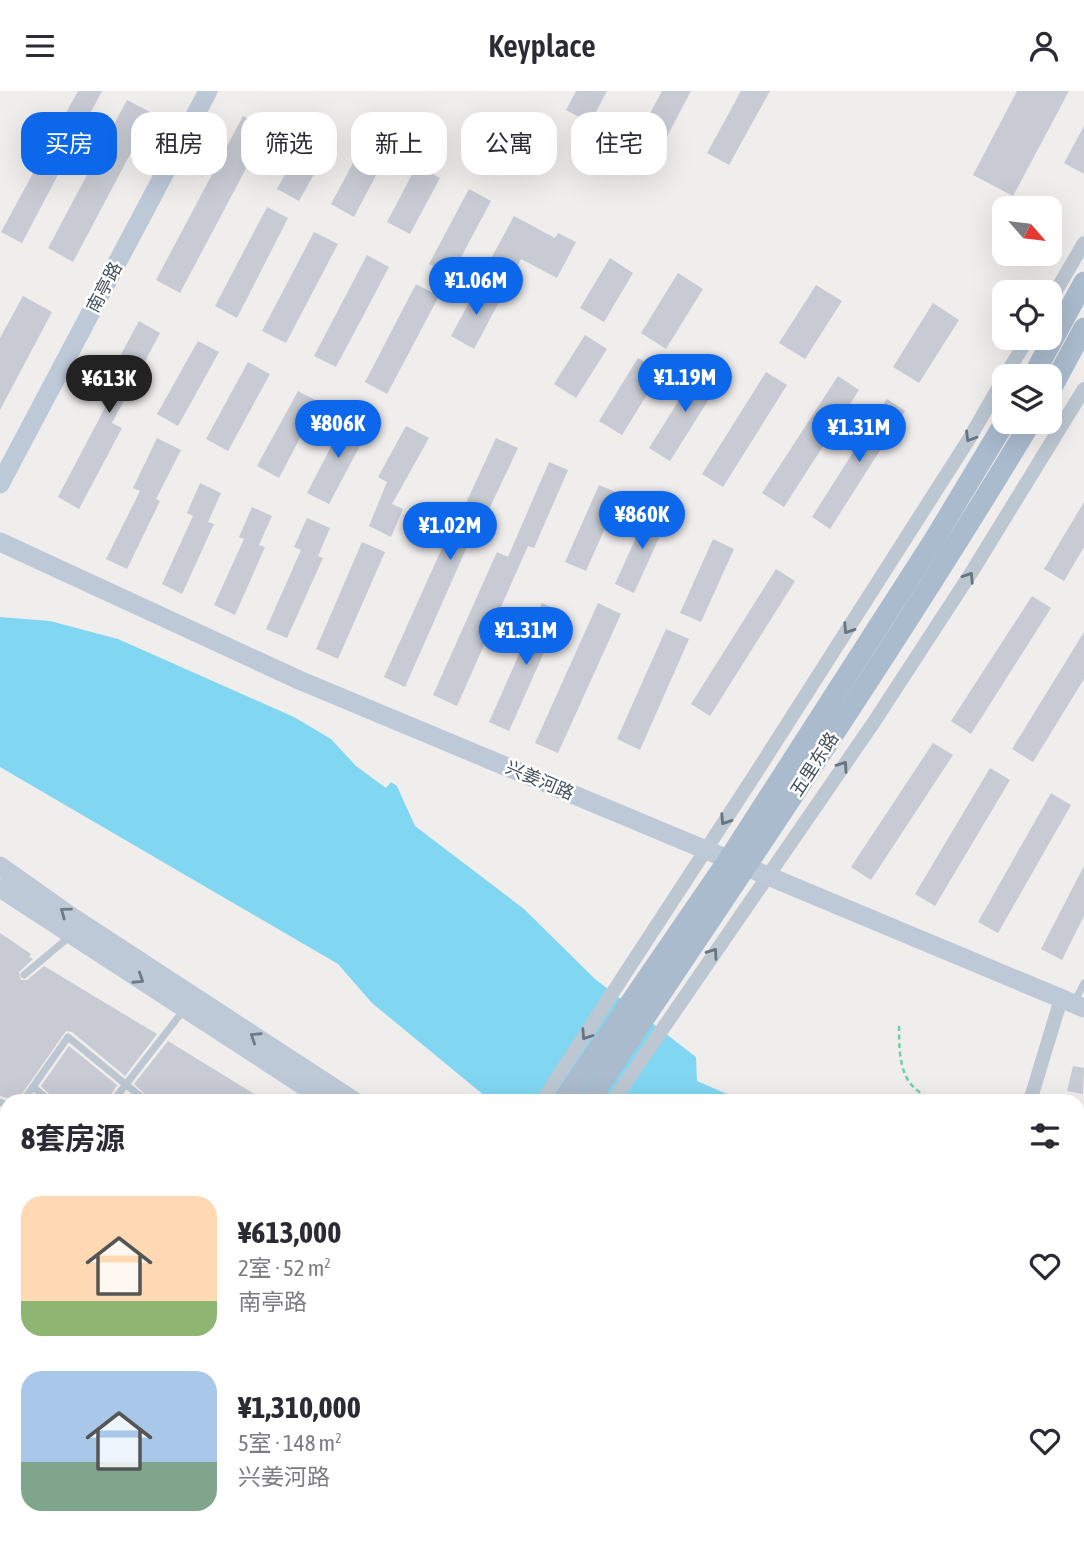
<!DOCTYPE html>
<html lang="zh">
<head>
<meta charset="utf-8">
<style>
  :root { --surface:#fff; --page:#f2f2f3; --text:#2b2b33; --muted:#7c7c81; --accent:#0c67ea }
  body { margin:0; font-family:"Asap Condensed","Noto Sans SC",sans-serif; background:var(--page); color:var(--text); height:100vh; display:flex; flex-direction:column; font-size:26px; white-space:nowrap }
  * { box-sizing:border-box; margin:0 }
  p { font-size:23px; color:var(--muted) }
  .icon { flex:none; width:38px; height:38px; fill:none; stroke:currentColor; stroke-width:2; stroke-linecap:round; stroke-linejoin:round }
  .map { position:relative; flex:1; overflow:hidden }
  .drawer { position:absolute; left:0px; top:1003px; width:1085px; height:450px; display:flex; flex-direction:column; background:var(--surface); border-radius:21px 21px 0 0; box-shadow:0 7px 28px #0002 }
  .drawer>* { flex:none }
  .hud { position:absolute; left:21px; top:21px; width:700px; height:63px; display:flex; gap:14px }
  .needle { width:46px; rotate:118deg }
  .tools { position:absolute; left:992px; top:105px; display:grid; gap:14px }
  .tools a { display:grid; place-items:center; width:70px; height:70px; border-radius:14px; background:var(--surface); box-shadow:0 7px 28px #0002; font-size:35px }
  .price { position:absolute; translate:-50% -60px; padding:0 16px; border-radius:24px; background:var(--accent); color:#fff; font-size:23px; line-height:46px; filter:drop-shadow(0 2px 4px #0008) }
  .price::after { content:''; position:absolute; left:50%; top:42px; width:21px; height:16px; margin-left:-10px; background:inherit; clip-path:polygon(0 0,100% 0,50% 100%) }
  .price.on { background:#222; color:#fff }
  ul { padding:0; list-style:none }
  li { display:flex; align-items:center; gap:21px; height:175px; padding:0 21px }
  li span { display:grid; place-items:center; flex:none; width:196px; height:140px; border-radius:21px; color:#555 }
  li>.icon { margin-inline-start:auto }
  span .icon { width:84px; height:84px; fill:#fffc; stroke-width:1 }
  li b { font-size:30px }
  h2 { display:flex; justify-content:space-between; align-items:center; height:84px; padding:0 21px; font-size:30px }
  .chip { padding:0 24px; border-radius:21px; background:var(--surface); box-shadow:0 7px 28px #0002; font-size:24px; line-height:63px }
  .chip.on { background:var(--accent); color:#fff }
  header { display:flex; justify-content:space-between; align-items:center; height:91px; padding:0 21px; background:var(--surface); font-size:32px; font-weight:600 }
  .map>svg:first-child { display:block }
</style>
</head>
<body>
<header><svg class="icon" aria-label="menu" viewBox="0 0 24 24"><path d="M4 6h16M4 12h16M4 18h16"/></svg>Keyplace<svg class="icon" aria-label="person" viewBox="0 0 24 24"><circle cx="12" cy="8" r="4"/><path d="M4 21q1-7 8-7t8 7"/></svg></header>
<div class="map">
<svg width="1084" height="1452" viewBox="0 0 1084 1452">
  <rect width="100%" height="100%" fill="#f0eded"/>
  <path fill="#81d7f2" d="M0,526L50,530L118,548L294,626L331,648L356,675L386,697L391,691L397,695L415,735L524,818L595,888L696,966L697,990L743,1010H537L529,1005L511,1010H491L372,912L338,873L0,676Z"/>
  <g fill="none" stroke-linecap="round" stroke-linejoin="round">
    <path stroke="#81d7f2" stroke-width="24" d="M1078,1188L1084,1189"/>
  </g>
  <g fill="#c8cbd3">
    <path d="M78,0H102L22,152L1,141Z"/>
    <path d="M576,0H607L590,32L566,19Z"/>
    <path d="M662,0H691L662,55L639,43Z"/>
    <path d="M741,0H770L729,74L707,62Z"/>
    <path d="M1017,0H1069L1013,105L973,84Z"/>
    <path d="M127,9L152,22L73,171L48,157Z"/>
    <path d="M243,25L267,38L180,202L156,189Z"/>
    <path d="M1084,35V83L1064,72Z"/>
    <path d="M307,44L329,56L299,110L277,98Z"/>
    <path d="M360,59L383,71L354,126L331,113Z"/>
    <path d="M417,74L440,87L410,143L387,131Z"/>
    <path d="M469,98L491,110L451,185L429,173Z"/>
    <path d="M267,116L288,127L237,227L215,215Z"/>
    <path d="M514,125L555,147L558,142L576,151L557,187L521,168L511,187L487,175Z"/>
    <path d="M314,141L338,153L286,252L262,240Z"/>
    <path d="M367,164L389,176L336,276L314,265Z"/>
    <path d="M610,167L633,182L604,231L580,217Z"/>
    <path d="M678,182L703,198L666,258L641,242Z"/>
    <path d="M416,193L439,205L387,303L365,291Z"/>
    <path d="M816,194L842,210L805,268L779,252Z"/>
    <path d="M478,195L501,207L474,258L451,245Z"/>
    <path d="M23,205L52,221L0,319V247Z"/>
    <path d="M933,212L959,229L919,292L893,276Z"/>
    <path d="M139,230L160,242L112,332L122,337L79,418L58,406L108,311L98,306Z"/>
    <path d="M585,244L607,258L576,307L554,293Z"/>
    <path d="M198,250L219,261L178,335L157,323Z"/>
    <path d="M638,267L661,281L622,344L599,330Z"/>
    <path d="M248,271L270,283L228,360L206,348Z"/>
    <path d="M700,276L721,289L670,370L649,357Z"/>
    <path d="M766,281L787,294L723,396L702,383Z"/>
    <path d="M838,285L859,299L784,416L762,402Z"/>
    <path d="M298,300L319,311L279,387L257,375Z"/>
    <path d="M887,308L905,320L830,438L812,426Z"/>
    <path d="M347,325L370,336L329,413L307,402Z"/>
    <path d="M406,335L429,347L392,413L403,418L391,446L369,435L387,391L378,386Z"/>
    <path d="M157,347L181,359L156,408L160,410L127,478L106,468L140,400L133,397Z"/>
    <path d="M496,347L518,357L482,433L478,431L405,596L384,586L451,437L454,438Z"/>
    <path d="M549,371L568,379L534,457L528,455L457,615L433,604L497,461L508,466Z"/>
    <path d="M200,392L221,402L208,431L214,433L182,503L162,493L193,425L187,422Z"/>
    <path d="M599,394L620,403L586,480L565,471Z"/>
    <path d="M1084,411V456L1064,490L1044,478Z"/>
    <path d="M252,416L272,425L259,454L265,456L235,524L214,514L244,448L239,446Z"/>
    <path d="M649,418L668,427L634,502L615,493Z"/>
    <path d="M307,427L330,437L318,465L323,467L287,547L266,538L301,459L294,456Z"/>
    <path d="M713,448L734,458L701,531L680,522Z"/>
    <path d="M362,451L385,461L338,568L316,558Z"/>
    <path d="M776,478L795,490L710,625L691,613Z"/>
    <path d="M1032,505L1051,517L971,643L951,630Z"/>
    <path d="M542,512L562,521L509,640L489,631Z"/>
    <path d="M598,512L621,523L558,662L535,652Z"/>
    <path d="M666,538L689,548L640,659L617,648Z"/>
    <path d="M1084,541V588L1033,671L1012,658Z"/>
    <path d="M933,652L953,664L871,789L851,776Z"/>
    <path d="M990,677L1010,689L935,815L915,803Z"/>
    <path d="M1051,702L1071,714L998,842L978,831Z"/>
    <path d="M1084,775V825L1062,869L1041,858Z"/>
    <path d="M0,842L31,863L29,866L33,868L19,881L21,889H27L44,875L157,943L125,985L72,941L66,940L17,1010L0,1005Z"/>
    <path d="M168,950L266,1010H152L134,993Z"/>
    <path d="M69,955L117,994L107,1010H56L41,995Z"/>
    <path d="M1073,975L1084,977L1083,1003L1067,1000Z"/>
  </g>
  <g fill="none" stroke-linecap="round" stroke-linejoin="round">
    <path stroke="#6dd2a3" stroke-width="2.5" stroke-dasharray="5 3.5" stroke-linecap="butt" d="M899,935C899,973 901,1004 946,1010"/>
    <g stroke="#bcc7d1" stroke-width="7">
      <path d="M24,884L69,846"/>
      <path d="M1075,910L1084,892"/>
      <path d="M33,996L50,1010"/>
      <path d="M23,1010L68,946L146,1010"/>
      <path d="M113,1010L183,920"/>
      <path d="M0,1011L7,1014"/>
      <path d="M0,1073L7,1079"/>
      <path d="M0,1149L7,1141"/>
      <path d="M0,1178L7,1184"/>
      <path d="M0,1283L7,1289"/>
      <path d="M0,1434L7,1425"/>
    </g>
    <g stroke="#bcc7d1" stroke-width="14">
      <path d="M1050,210L1084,152"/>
      <path d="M1005,285L1028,247"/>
      <path d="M542,1010L756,682L969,348L1004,287"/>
      <path d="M613,1010L874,631L973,479L1084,298"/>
      <path d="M1030,1010L1061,908"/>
      <path d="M237,1452L241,1446"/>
      <path d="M331,1452L335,1446"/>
    </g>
    <g stroke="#bec9d8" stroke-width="19">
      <path d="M0,393L208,0"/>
      <path d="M0,451L299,589L1084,917"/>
      <path d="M0,775L69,824L354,1010"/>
      <path d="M0,797L327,1010"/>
    </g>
    <g stroke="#aabbce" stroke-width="21">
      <path d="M1033,285L1084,191"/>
      <path d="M1050,300L1084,237"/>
      <path d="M563,1010L729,768L934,449L1005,331"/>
      <path d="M589,1010C739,785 892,562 1031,331"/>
      <path d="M269,1452L274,1446"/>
      <path d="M300,1452L304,1446"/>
    </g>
  </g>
  <defs><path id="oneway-chevron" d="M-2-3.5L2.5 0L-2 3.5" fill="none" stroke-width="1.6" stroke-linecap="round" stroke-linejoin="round" transform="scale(1.75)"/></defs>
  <g stroke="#68747f">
    <use href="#oneway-chevron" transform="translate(970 346) rotate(121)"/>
    <use href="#oneway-chevron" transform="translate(969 486) rotate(-57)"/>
    <use href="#oneway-chevron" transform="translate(848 538) rotate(123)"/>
    <use href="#oneway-chevron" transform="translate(843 675) rotate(-55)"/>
    <use href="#oneway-chevron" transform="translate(725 729) rotate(123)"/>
    <use href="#oneway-chevron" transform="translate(713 862) rotate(-55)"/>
    <use href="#oneway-chevron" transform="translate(586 944) rotate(124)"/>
  </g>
  <g stroke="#6f7a87">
    <use href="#oneway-chevron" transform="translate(65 821) rotate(-144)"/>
    <use href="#oneway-chevron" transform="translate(139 888) rotate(33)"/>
    <use href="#oneway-chevron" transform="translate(255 946) rotate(-147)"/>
  </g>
  <g text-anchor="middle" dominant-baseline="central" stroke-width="5" stroke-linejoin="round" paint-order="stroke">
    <g font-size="18" fill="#44505c" stroke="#fff">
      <text transform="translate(104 196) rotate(-62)">南亭路</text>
      <text transform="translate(814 673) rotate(-57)">五里东路</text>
      <text transform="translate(540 689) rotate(23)">兴姜河路</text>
    </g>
  </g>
</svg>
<div class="tools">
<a><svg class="needle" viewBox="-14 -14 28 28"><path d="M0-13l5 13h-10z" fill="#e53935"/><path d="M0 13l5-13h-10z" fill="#7c7c81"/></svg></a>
<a><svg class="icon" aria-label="locate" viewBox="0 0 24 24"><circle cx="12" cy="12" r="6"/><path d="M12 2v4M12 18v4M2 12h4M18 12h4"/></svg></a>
<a><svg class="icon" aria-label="layers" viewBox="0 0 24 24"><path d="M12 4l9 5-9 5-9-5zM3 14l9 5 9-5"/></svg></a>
</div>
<b class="price" style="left:476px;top:226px">¥1.06M</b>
<b class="price" style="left:685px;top:323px">¥1.19M</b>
<b class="price on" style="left:109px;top:324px">¥613K</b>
<b class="price" style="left:338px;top:369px">¥806K</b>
<b class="price" style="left:859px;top:373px">¥1.31M</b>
<b class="price" style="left:642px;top:460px">¥860K</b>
<b class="price" style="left:450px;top:471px">¥1.02M</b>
<b class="price" style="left:526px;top:576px">¥1.31M</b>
<div class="hud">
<a class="chip on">买房</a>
<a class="chip">租房</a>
<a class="chip">筛选</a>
<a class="chip">新上</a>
<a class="chip">公寓</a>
<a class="chip">住宅</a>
</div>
<section class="drawer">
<h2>8套房源<svg class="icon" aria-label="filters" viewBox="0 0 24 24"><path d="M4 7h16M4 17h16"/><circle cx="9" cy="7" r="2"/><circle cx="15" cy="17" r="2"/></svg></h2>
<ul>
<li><span style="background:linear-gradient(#ffd9b3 75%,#8fb573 0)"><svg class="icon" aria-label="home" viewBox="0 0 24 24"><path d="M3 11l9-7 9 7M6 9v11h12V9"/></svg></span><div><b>¥613,000</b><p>2室 · 52 m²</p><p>南亭路</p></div><svg class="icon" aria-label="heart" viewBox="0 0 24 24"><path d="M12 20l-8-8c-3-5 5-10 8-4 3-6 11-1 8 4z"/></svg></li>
<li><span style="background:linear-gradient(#a9c7e8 65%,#7fa58c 0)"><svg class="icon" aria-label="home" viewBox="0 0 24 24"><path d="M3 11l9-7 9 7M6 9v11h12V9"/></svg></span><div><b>¥1,310,000</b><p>5室 · 148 m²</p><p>兴姜河路</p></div><svg class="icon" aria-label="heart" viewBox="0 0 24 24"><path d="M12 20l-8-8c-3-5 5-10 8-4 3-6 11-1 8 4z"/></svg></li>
</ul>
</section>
</div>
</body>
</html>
